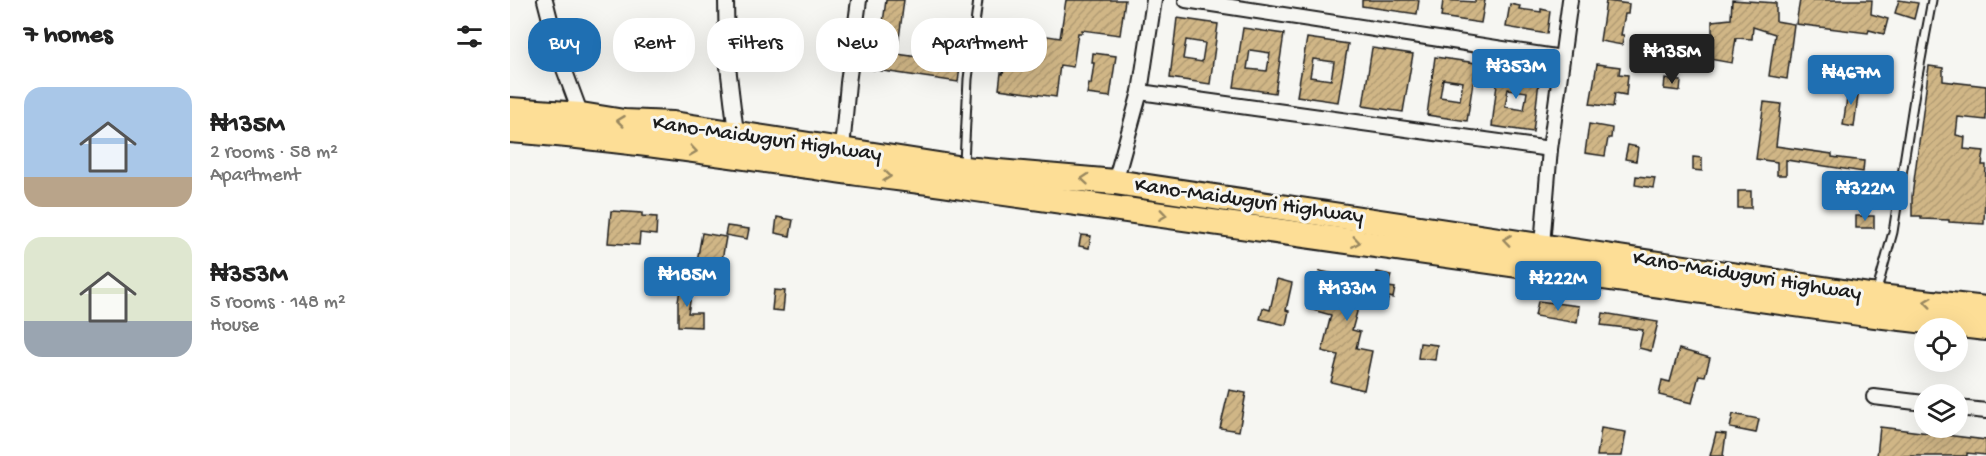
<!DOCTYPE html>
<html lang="en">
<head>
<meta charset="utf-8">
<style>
  :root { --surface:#fff; --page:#f2f2f2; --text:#222; --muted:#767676; --accent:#1f6fb2 }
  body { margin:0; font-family:"Gochi Hand",sans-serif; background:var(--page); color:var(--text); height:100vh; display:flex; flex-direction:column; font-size:22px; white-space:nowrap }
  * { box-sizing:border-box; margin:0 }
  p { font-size:20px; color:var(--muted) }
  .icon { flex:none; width:33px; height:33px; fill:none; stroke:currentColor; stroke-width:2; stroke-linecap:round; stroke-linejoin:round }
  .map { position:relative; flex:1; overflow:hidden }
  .drawer { display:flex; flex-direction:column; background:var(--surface); width:510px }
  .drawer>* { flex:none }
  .top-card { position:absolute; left:18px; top:18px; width:570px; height:54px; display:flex; gap:12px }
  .controls { position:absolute; left:1404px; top:318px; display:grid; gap:12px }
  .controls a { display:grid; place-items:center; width:54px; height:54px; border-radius:50%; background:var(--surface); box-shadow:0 6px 24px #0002; font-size:30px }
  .price { position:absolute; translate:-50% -51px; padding:0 14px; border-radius:6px; background:var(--accent); color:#fff; font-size:20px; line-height:39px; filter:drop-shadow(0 2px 3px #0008) }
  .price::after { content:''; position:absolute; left:50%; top:36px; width:18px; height:14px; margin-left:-9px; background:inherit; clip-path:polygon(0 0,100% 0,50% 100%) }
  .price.selected { background:#222; color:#fff }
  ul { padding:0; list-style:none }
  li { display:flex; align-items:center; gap:18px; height:150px; padding:0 24px }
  li span { display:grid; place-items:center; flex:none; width:168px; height:120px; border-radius:18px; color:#555 }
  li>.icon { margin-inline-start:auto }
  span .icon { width:72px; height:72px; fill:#fffc; stroke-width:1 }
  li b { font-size:26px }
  h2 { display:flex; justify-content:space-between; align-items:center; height:72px; padding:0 24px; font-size:26px }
  .tag { padding:0 21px; border-radius:24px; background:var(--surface); box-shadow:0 6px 24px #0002; font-size:21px; line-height:54px }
  .tag.selected { background:var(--accent); color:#fff }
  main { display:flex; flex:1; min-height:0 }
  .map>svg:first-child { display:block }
</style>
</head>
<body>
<main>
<section class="drawer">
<h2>7 homes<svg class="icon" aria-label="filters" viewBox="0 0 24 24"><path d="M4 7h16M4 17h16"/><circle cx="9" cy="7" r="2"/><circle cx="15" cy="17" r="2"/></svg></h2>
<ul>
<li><span style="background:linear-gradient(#a9c7e8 75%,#b9a48a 0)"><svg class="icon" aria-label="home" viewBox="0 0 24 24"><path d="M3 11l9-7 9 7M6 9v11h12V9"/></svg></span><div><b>₦135M</b><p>2 rooms · 58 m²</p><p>Apartment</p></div></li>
<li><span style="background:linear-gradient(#dfe7d0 70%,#9aa5b1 0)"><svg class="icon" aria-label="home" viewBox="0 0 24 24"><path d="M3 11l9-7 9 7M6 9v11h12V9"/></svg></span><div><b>₦353M</b><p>5 rooms · 148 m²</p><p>House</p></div></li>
</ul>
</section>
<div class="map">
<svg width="1476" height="456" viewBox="0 0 1476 456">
  <defs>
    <pattern id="building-hatch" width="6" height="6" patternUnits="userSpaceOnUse" patternTransform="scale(1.5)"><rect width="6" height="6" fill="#d0b686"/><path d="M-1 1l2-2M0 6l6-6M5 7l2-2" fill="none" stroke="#b29c73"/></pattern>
  </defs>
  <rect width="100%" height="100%" fill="#f6f6f2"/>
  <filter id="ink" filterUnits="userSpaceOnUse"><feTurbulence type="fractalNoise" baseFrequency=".0167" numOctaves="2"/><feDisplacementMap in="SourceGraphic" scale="12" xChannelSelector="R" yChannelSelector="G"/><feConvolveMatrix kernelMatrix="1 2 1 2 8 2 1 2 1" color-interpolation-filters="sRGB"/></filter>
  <g filter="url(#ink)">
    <g fill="url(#building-hatch)" stroke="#1c1c1c" stroke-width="1.5" fill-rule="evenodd">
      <path d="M376,0H394L387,54L408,57L409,47L452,53L448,82L360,69L363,52L369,53Z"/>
      <path d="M556,0H615L610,35L572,30V33H568L563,67L550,65L546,97L489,89L491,73L493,74L499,30L550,38Z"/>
      <path d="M852,0H909L907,14L852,6Z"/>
      <path d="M933,0L965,2V0H975L971,23L931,17Z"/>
      <path d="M1222,0L1266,3V21L1284,24L1277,79L1259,76L1265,34L1243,27L1242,39L1226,38L1222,63L1199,59L1203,33H1202V21L1221,19Z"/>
      <path d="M1290,0H1362L1361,14L1378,19L1374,34L1359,30L1358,33L1286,24Z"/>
      <path d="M1389,0L1408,3L1404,19L1385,13Z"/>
      <path d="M1096,1L1119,4L1118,14H1115L1111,35H1114L1112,45L1090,41Z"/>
      <path d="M1000,4L1010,6L1009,9L1031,12V9L1040,11L1037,34L996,27Z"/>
      <path d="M667,18L708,24L700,84L660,78ZM676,40L695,43L692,62L673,59Z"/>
      <path d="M733,28L774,34L765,93L724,87ZM740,50L760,53L757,71L737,69Z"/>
      <path d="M797,38L838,44L828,102L787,96ZM803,59L824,62L821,80L800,77Z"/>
      <path d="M862,48L903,54L893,112L853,106Z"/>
      <path d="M583,53L606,56L600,97L577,94L579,83L581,84L584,63H582Z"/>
      <path d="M925,57L966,63L957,121L917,115ZM933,79L953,82L950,100L930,97Z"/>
      <path d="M1087,64L1110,67L1109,74L1118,75L1116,95L1105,93L1103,107L1080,104Z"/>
      <path d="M1419,66L1433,68V81L1476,86V120L1448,117L1446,135L1455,137L1454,149L1474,151L1472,165H1476L1474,224L1439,222V220L1411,219V216H1402V196Z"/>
      <path d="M989,67L1030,73L1023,132L982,126ZM998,89L1017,92L1014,110L995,107Z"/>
      <path d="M1155,79L1171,81L1170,91L1154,89Z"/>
      <path d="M1339,85L1349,87L1344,127L1333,125Z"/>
      <path d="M1254,102L1271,104L1266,146L1322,154V157L1354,161L1353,172L1276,160V175H1267V162L1246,159Z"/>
      <path d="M1079,124L1102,128L1101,138H1098L1095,156L1075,153Z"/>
      <path d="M1118,145L1128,147L1126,161L1115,159Z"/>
      <path d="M1183,157L1192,158V171L1183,170Z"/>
      <path d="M1126,176L1145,178L1143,188L1125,185Z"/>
      <rect x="1228" y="191" width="13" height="17"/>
      <path d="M101,211L132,213V216L147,217L146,235L130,233L129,245L98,243Z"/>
      <rect x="1346" y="216" width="18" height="12"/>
      <path d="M267,217L283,220L280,236L265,233Z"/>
      <path d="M217,226L239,229L237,239L215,235Z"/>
      <path d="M192,233L216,237L210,272L214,273L211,288L191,284L194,262L187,261Z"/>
      <path d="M571,235L581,236L579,248L569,246Z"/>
      <path d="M810,271L865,283L867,272L881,275L878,287L885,288L883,298L879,297L877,303L851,297L842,330L850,332L846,348L862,351L854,390L821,382L828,355L812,351L821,315L799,309Z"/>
      <path d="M767,279L782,283L776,310L779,311L776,325L750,319L753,308L760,310Z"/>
      <path d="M171,283L183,285L178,313H191V327L168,326V302Z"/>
      <path d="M264,290L275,291L273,311L262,310Z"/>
      <path d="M1028,301L1069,306L1067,323L1025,316Z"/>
      <path d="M1093,313L1148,322L1141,351L1129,348L1133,330L1091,325Z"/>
      <path d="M910,343L927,345L925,360L908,358Z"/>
      <path d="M1169,349L1200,358L1195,376L1189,375L1182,403L1149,395L1152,380L1160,382Z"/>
      <path d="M719,390L736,393L729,431L710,428Z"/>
      <path d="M1223,414L1249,419L1246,433L1220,428Z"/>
      <path d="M1370,427L1476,440V455L1457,453V456H1367Z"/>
      <path d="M1091,428L1116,432L1112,456H1087Z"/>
      <path d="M1206,433L1216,434L1213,456H1200Z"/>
    </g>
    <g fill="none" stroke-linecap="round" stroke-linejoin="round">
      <defs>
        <g id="lane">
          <path d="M454,163L458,79L468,0"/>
          <path d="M1366,294L1383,232L1405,92L1422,0"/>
        </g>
        <g id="street">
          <path d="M35,0L50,58L71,115"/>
          <path d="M216,0L217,58L226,133"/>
          <path d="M676,0L1052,58"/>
          <path d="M630,92L1040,149"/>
          <path d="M332,149L338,83L349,0"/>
          <path d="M605,182L630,92L644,0"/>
          <path d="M1032,245L1040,149L1060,0"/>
          <path d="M1364,397L1414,403"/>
          <path d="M1448,408L1476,411"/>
        </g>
        <g id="highway">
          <path d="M0,110L71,115L114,122L163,124L454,169L605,182L1360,296L1476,309"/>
          <path d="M0,130C117,139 232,157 348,173C383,178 417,181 452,187L1357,314L1476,328"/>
        </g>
      </defs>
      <use href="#lane" stroke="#1c1c1c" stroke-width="11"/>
      <use href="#street" stroke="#1c1c1c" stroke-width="18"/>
      <use href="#highway" stroke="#1c1c1c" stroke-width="28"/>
      <use href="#lane" stroke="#f6f6f2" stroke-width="7"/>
      <use href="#street" stroke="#f6f6f2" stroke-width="14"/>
      <use href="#highway" stroke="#fdde96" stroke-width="24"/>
    </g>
    <defs><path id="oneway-chevron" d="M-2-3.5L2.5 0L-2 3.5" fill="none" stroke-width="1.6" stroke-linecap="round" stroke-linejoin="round" transform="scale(1.5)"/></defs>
    <g stroke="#98875f">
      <use href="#oneway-chevron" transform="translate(111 121) rotate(-173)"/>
      <use href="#oneway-chevron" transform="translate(183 151) rotate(8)"/>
      <use href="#oneway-chevron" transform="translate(377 176) rotate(6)"/>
      <use href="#oneway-chevron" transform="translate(575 179) rotate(-175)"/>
      <use href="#oneway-chevron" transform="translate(653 215) rotate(8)"/>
      <use href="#oneway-chevron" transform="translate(997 240) rotate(-172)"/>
      <use href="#oneway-chevron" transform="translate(846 242) rotate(8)"/>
      <use href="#oneway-chevron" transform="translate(1418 302) rotate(-173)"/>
    </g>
  </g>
  <g text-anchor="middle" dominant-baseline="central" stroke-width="6" stroke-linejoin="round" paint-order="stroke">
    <g font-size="22" fill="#1c1c1c" stroke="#f6f6f2">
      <text transform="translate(257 140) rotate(8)">Kano-Maiduguri Highway</text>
      <text transform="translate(739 202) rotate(8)">Kano-Maiduguri Highway</text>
      <text transform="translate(1237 277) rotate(9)">Kano-Maiduguri Highway</text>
    </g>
  </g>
</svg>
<div class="controls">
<a><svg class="icon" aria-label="locate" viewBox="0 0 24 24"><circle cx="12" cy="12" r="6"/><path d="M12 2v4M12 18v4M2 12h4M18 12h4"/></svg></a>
<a><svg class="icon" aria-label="layers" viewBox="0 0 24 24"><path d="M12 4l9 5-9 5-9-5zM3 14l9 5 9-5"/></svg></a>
</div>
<b class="price selected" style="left:1162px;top:85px">₦135M</b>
<b class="price" style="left:1006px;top:100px">₦353M</b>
<b class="price" style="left:1341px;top:106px">₦467M</b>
<b class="price" style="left:1355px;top:222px">₦322M</b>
<b class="price" style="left:177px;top:308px">₦185M</b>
<b class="price" style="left:1048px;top:312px">₦222M</b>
<b class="price" style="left:837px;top:322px">₦133M</b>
<div class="top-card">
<a class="tag selected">Buy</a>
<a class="tag">Rent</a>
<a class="tag">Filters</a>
<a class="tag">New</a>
<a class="tag">Apartment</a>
</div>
</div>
</main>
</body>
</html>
